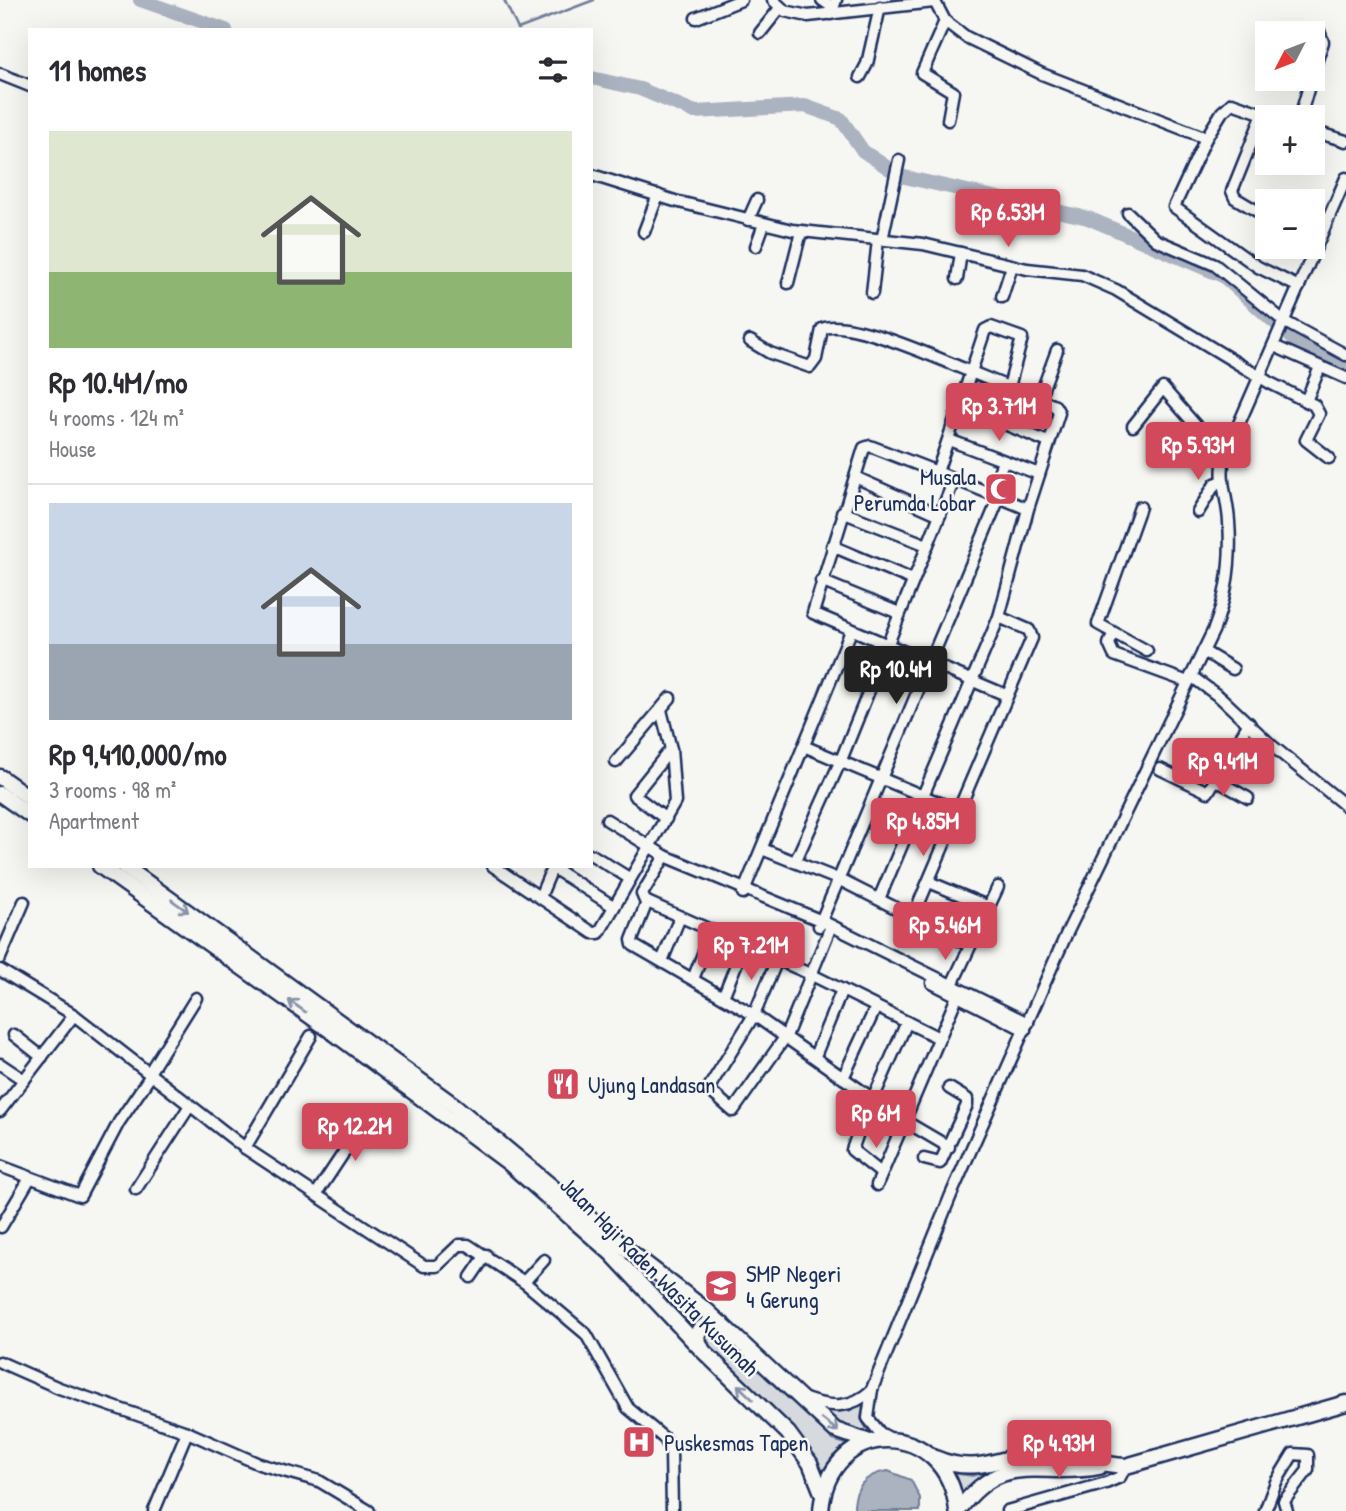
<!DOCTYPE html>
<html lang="en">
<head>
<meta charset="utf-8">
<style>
  :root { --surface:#fff; --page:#f7f7f7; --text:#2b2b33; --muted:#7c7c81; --line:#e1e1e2; --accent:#d1495b }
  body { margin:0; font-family:"Patrick Hand",sans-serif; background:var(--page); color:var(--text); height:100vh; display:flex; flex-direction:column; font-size:26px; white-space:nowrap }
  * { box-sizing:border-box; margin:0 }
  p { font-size:23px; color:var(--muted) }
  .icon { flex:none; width:38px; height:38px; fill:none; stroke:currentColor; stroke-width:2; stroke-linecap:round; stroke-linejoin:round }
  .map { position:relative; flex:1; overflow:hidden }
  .side { position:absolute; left:28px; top:28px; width:565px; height:840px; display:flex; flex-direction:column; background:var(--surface); border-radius:0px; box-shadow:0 7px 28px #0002 }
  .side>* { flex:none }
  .needle { width:46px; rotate:228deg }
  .buttons { position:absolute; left:1255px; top:21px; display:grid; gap:14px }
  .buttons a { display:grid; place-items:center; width:70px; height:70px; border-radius:0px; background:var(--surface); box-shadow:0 7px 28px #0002; font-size:35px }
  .price { position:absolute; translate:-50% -60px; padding:0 16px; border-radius:7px; background:var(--accent); color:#fff; font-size:23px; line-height:46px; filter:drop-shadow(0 2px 4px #0008) }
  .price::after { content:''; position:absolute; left:50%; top:42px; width:21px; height:16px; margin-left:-10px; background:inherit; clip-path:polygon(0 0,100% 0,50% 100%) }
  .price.on { background:#222; color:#fff }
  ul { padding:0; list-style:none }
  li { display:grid; align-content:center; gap:14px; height:371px; padding:0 21px }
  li+li { border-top:2px solid var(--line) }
  li span { display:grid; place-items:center; height:217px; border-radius:0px; color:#555 }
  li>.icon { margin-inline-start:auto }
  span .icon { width:126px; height:126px; fill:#fffc; stroke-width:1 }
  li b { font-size:30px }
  h2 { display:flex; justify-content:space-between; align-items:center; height:84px; padding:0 21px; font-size:30px }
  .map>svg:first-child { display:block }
</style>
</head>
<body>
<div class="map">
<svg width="1346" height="1511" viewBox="0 0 1346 1511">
  <rect width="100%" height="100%" fill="#f6f6f2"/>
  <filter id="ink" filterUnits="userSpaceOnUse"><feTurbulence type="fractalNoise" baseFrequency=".0143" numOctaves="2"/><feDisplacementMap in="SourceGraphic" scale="14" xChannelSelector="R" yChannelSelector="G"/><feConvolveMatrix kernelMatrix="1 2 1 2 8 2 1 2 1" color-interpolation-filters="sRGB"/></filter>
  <g filter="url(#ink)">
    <g fill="#d6d9dd" stroke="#78849e" stroke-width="2">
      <path d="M459,1114L710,1315L699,1321L693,1330Z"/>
      <path d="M706,1326H715L833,1440L852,1446L833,1456L822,1474C799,1424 739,1379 699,1341Z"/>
      <path d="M863,1403L861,1419L870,1435H846L818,1410L849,1411Z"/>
      <path d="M1029,1461L1080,1465C1038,1466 991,1464 961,1498L952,1473L972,1476Z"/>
    </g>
    <path fill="#abb2c0" stroke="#717e99" stroke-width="2" d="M888,1471L911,1480L920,1498V1511H854C853,1488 865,1474 888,1471Z"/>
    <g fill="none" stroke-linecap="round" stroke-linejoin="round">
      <path stroke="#717e99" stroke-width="2.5" d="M504,0L518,29L594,0"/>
      <g stroke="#abb2c0" stroke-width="14">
        <path d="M140,0L226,30"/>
        <path d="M592,78L640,89L695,112L805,106L841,119L863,151L900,176L1088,218L1223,276L1299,344L1323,357L1346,364"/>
      </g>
      <defs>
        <g id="minor">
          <path d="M773,0L785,11L808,16L934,2"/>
          <path d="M822,0L832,7"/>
          <path d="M934,0L945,21L966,37L1042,74L1206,138L1222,112L1232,103L1272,117"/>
          <path d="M831,14L836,0"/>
          <path d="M696,18L741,0"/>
          <path d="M945,21L922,73L953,92L948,120"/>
          <path d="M760,33L780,8"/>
          <path d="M0,74L30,86"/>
          <path d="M1312,74L1323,42L1319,31"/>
          <path d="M860,77L867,64L880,7"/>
          <path d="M1263,114L1232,191L1235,198L1267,217"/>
          <path d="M1300,117L1311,79"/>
          <path d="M1312,131L1346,141"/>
          <path d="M1206,138L1174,207L1258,267L1299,287"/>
          <path d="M592,175L675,201L792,230L923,244L1027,269L1082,275L1116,290L1270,383L1314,405L1319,414L1306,440L1329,458"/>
          <path d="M1128,213L1156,240L1215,265L1285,322L1346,355"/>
          <path d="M748,220L757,200"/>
          <path d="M644,232L658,195"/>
          <path d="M882,240L899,160"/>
          <path d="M756,246L764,224"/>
          <path d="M957,279L961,253"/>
          <path d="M788,283L801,232"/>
          <path d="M872,293L878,240"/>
          <path d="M1002,297L1012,266"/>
          <path d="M750,341L770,353L810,367L816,359L822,329C847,317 942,360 971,372L985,330L991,327L1022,338L1009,387"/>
          <path d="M1274,346L1346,378"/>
          <path d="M1039,399L1057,350"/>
          <path d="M1306,401L1320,367"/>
          <path d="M961,406L1048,442"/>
          <path d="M1133,426L1163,388L1224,458"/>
          <path d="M949,440L1039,474"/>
          <path d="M937,472L870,446L864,448L813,613L1006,695"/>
          <path d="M855,477L940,515"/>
          <path d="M990,494L1003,462"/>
          <path d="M1140,507L1098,624L1147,651"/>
          <path d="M842,512L927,545"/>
          <path d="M1198,512L1215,484L1222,481"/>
          <path d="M832,546L913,580"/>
          <path d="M821,581L899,613"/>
          <path d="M1113,634L1109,644L1114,655L1188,682"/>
          <path d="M1203,651L1233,669"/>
          <path d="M1191,676L1221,698L1271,745L1346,806"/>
          <path d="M806,747L959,811"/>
          <path d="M616,762L670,698"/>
          <path d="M1160,769L1208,792L1249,723"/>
          <path d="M1216,780L1248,798"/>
          <path d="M666,819L634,795L671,749"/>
          <path d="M607,820L665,856L822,921L1028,1023"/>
          <path d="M762,849L840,880L969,945"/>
          <path d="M592,855L629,878"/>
          <path d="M665,856L642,894L645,901L810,974L939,1038"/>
          <path d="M795,862L841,760L954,480"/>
          <path d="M493,866L593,933H599L675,802L671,749L661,710"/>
          <path d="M550,866L613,906"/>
          <path d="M929,882L987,906"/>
          <path d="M743,893L851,631"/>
          <path d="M540,897L553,866"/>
          <path d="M879,899L999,617L1028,509L1059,413L1055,406L971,372L937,472L1028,509"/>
          <path d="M647,902L632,940L633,945L754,1015L873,1099L905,1115"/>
          <path d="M913,917L1032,638L1029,630L999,617"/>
          <path d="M819,926L999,498"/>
          <path d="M0,958L24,902"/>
          <path d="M777,960L754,1015L708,1089L733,1111L786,1036L829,931"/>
          <path d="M662,961L680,917"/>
          <path d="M0,970L74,1015L245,1148L424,1266H437L459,1245H468L524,1282L586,1334L628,1408L665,1439L671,1451L672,1511"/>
          <path d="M693,979L712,931"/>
          <path d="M932,983L1025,1030"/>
          <path d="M949,991L998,887"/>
          <path d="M723,997L744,945"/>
          <path d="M14,1035L42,1057"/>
          <path d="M815,1056L842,990"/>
          <path d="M0,1064L24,1080"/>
          <path d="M149,1073L196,998"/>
          <path d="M843,1078L876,1007"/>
          <path d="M873,1099L907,1022"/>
          <path d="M0,1111L74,1015"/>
          <path d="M903,1120L949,1147"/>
          <path d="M859,1130L852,1150L881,1173"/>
          <path d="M245,1148L311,1036"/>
          <path d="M924,1159L940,1163L967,1105V1099L949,1088"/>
          <path d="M0,1166L80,1196L119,1122L151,1075"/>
          <path d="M877,1185L959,992"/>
          <path d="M136,1189L189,1107"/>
          <path d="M317,1193L368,1116"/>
          <path d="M1,1227L30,1178"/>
          <path d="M471,1277L486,1255"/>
          <path d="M524,1282L544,1260"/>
          <path d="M0,1362L59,1388L187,1432L259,1464L319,1481L369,1511"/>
          <path d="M805,1399C831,1408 851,1409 872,1390"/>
          <path d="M893,1440L880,1433L868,1418L872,1389L951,1195L1066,935L1214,629C1227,595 1232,560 1229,522C1228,500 1219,480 1224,458L1346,178"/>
          <path d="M154,1511L187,1432"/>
          <path d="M1007,1511L1106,1483L1120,1477L1126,1466"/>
          <path d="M1265,1511L1276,1482L1293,1454L1308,1455V1470L1284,1501L1287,1511"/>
        </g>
        <g id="highway">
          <path d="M0,777L30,798"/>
          <path d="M0,794L30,815"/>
          <path d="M100,866L334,1033L510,1164L611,1253L702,1350L788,1433L810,1463L822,1493"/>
          <path d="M124,866L455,1106L629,1251L706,1310L835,1430L870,1442"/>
          <path d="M702,1349L697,1338L699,1330L710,1322L722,1324"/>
          <path d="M935,1458C982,1478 1001,1452 1046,1454C1074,1455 1099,1465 1126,1466L1346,1403"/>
          <path d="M821,1511C828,1416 948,1417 957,1511"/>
          <path d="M958,1511C1004,1448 1039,1479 1099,1467"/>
        </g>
      </defs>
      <use href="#minor" stroke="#1b2f5e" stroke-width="15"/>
      <use href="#highway" stroke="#1b2f5e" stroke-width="19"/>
      <use href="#minor" stroke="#f6f6f2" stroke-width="10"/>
      <use href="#highway" stroke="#f6f6f2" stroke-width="14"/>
    </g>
    <defs><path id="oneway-shaft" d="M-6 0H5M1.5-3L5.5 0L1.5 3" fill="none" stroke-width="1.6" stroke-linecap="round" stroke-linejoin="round" transform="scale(1.75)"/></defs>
    <g stroke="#8892a8">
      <use href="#oneway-shaft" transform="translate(180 906) rotate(36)"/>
      <use href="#oneway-shaft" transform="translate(297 1006) rotate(-145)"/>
      <use href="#oneway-shaft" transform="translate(745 1392) rotate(-136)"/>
      <use href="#oneway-shaft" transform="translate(830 1425) rotate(38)"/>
    </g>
  </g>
  <defs>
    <symbol id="mosque-square" viewBox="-11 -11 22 22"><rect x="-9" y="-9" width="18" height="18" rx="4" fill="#d1495b" stroke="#f6f6f2"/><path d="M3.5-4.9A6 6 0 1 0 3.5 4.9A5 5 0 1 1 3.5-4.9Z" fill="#fff"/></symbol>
    <symbol id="restaurant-square" viewBox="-11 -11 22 22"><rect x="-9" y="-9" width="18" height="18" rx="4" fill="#d1495b" stroke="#f6f6f2"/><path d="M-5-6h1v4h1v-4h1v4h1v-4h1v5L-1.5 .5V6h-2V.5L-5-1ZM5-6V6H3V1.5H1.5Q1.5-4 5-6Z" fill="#fff"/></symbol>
    <symbol id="school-square" viewBox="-11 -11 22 22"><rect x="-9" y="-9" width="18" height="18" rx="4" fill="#d1495b" stroke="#f6f6f2"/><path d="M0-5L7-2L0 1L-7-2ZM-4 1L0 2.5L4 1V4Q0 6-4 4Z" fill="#fff"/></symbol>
    <symbol id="hospital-square" viewBox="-11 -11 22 22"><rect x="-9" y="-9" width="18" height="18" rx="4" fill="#d1495b" stroke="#f6f6f2"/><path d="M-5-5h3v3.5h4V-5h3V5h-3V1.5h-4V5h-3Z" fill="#fff"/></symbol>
  </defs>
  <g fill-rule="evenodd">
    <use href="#mosque-square" x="982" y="470" width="38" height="38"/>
    <use href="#restaurant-square" x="544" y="1065" width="38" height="38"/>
    <use href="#school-square" x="702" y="1267" width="38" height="38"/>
    <use href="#hospital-square" x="620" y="1423" width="38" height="38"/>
  </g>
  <g text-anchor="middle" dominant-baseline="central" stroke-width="5" stroke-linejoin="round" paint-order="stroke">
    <g font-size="23" fill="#1b2f5e" stroke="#f6f6f2" text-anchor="start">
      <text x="976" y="476" text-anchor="end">Musala<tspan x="976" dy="26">Perumda Lobar</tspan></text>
      <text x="588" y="1084">Ujung Landasan</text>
      <text x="746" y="1273">SMP Negeri<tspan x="746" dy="26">4 Gerung</tspan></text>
      <text x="664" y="1442">Puskesmas Tapen</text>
    </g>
    <g font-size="23" fill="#1b2f5e" stroke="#f6f6f2">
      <text transform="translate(660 1276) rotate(45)">Jalan Haji Raden Wasita Kusumah</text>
    </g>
  </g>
</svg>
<div class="buttons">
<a><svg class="needle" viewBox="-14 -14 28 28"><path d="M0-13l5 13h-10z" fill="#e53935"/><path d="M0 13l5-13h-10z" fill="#7c7c81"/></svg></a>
<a>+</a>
<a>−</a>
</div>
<b class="price" style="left:1008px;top:249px">Rp 6.53M</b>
<b class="price" style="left:999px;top:443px">Rp 3.71M</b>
<b class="price" style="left:1198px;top:482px">Rp 5.93M</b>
<b class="price on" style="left:896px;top:706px">Rp 10.4M</b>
<b class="price" style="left:1223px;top:798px">Rp 9.41M</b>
<b class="price" style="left:923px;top:858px">Rp 4.85M</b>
<b class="price" style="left:945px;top:962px">Rp 5.46M</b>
<b class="price" style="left:751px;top:982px">Rp 7.21M</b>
<b class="price" style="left:876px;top:1150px">Rp 6M</b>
<b class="price" style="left:355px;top:1163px">Rp 12.2M</b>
<b class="price" style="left:1059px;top:1480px">Rp 4.93M</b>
<section class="side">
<h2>11 homes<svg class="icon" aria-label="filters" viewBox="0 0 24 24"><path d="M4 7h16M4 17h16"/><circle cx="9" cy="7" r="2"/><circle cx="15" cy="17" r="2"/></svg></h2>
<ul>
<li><span style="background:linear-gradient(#dfe7d0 65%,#8fb573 0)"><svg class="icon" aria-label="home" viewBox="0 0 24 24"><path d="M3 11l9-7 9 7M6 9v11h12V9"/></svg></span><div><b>Rp 10.4M/mo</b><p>4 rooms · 124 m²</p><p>House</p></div></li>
<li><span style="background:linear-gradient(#c9d6e8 65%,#9aa5b1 0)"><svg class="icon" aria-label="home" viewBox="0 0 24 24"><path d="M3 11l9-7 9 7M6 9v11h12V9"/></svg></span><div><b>Rp 9,410,000/mo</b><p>3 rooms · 98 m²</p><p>Apartment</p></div></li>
</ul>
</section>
</div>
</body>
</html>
